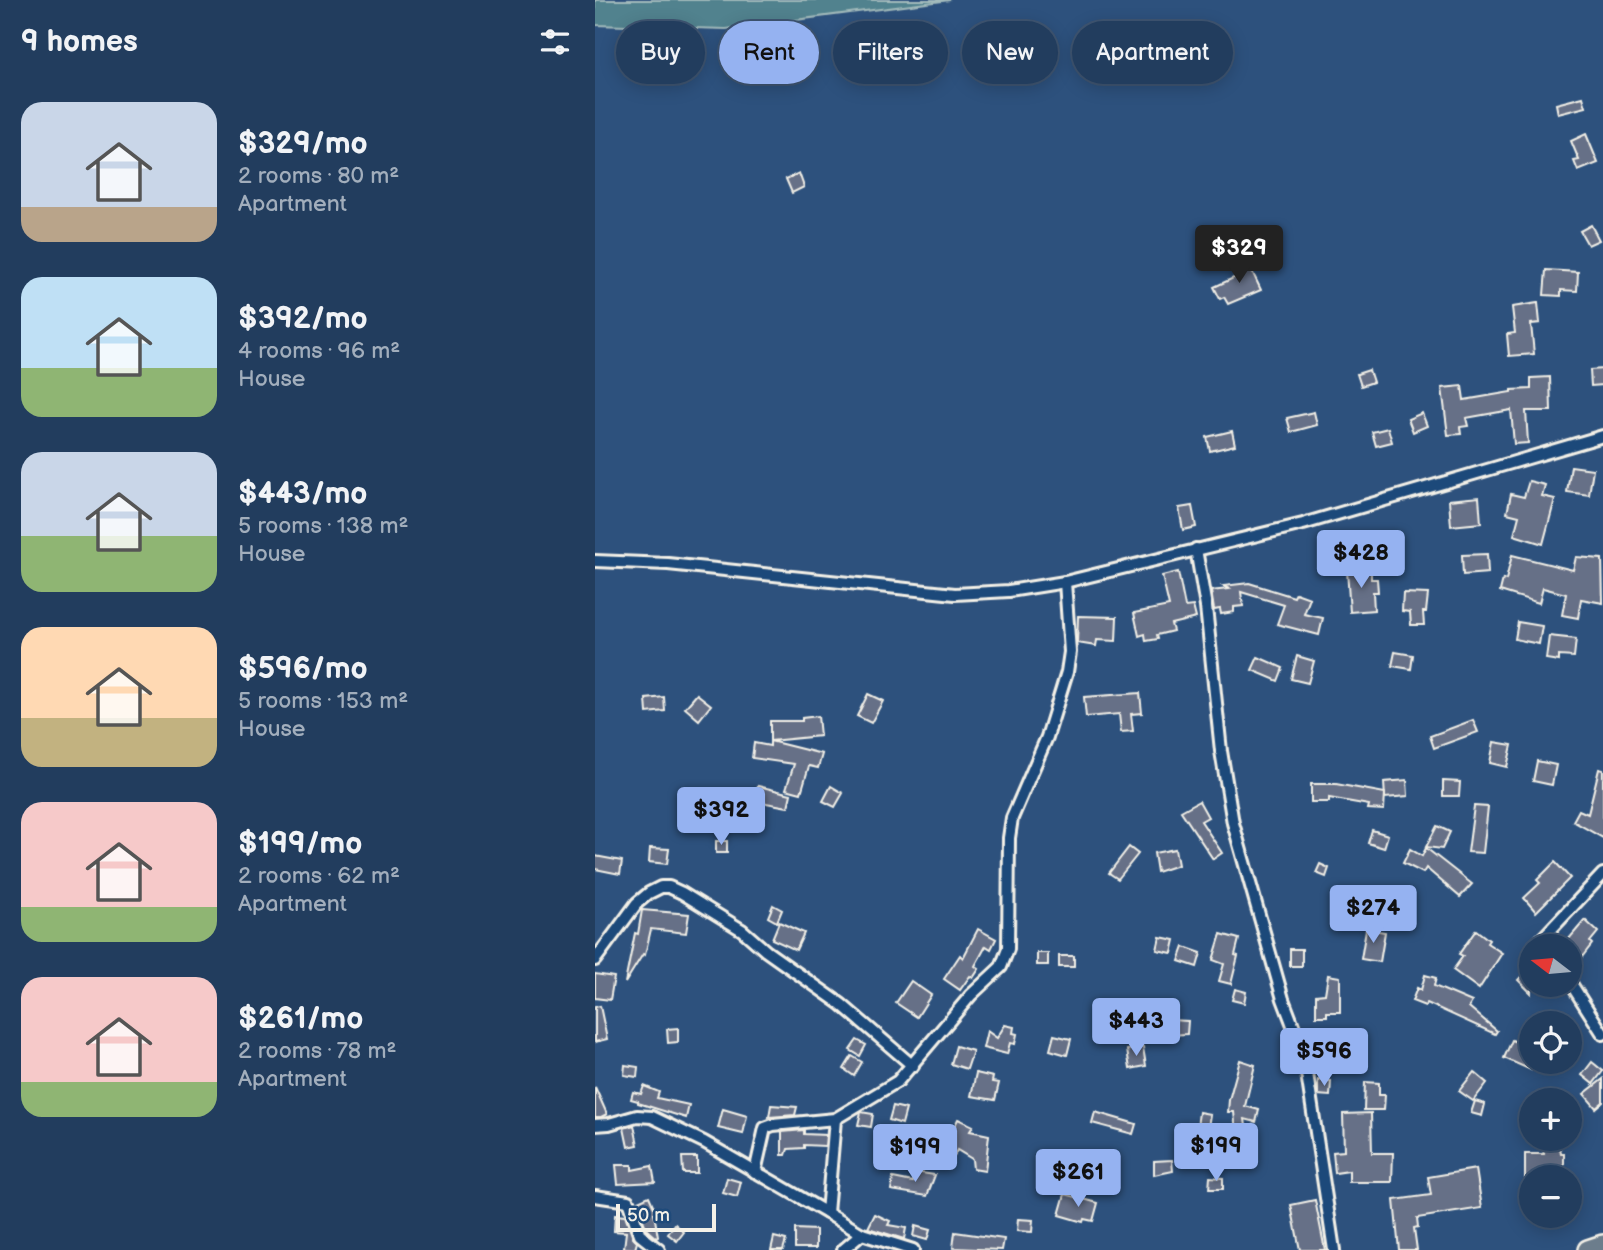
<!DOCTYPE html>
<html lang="en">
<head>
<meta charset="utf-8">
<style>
  :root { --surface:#223d5e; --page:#2e4867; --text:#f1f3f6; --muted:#a2aebc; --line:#3f5673; --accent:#95b2f1 }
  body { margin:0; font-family:"Balsamiq Sans",sans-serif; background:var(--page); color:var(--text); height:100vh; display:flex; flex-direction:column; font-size:26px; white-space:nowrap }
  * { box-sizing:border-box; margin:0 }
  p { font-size:23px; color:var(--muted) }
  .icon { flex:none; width:38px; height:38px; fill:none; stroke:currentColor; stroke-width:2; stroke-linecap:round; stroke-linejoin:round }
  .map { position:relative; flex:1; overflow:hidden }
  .sheet { display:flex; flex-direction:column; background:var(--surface); width:595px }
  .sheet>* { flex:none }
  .hud { position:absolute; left:21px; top:21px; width:665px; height:63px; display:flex; gap:14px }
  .needle { width:46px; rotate:286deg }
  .controls { position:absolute; left:924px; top:934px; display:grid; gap:14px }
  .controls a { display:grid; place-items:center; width:63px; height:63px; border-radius:50%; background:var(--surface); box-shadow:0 4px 18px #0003,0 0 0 2px var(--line); font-size:35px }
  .scale { position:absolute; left:21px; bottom:18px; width:100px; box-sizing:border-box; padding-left:7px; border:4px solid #f4f1e8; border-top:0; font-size:19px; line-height:24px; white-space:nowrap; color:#f4f1e8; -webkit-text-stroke:5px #1f4a7a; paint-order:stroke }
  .price { position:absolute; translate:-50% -60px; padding:0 16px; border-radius:7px; background:var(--accent); color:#111; font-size:23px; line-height:46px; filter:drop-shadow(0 2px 4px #0008) }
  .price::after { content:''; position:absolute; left:50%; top:42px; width:21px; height:16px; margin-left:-10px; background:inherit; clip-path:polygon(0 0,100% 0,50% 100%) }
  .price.selected { background:#222; color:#fff }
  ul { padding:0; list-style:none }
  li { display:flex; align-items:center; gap:21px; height:175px; padding:0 21px }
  li span { display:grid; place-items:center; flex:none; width:196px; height:140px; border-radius:21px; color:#555 }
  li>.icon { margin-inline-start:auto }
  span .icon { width:84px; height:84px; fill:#fffc; stroke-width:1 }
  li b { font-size:30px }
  h2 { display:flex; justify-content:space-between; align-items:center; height:84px; padding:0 21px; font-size:30px }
  .chip { padding:0 24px; border-radius:32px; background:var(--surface); box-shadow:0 4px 18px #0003,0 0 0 2px var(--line); font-size:24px; line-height:63px }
  .chip.selected { background:var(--accent); color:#111 }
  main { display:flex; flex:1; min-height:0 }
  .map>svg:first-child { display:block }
</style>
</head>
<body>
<main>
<section class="sheet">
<h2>9 homes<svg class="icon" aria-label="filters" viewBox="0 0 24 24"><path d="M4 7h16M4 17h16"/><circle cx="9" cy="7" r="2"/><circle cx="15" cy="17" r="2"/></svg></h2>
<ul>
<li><span style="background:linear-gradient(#c9d6e8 75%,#b9a48a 0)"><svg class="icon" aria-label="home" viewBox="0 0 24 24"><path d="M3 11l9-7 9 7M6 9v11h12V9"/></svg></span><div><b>$329/mo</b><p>2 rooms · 80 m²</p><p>Apartment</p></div></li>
<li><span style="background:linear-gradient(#bfe0f5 65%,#8fb573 0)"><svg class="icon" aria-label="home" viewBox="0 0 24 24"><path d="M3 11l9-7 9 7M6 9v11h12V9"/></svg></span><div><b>$392/mo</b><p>4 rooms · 96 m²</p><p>House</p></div></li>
<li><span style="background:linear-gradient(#c9d6e8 60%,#8fb573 0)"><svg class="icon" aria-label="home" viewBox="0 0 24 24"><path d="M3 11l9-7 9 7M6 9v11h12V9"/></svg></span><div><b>$443/mo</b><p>5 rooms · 138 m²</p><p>House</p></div></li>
<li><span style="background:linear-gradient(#ffd9b3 65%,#c2b280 0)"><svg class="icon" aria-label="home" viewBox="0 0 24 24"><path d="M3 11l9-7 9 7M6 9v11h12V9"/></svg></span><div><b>$596/mo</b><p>5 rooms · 153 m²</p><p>House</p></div></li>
<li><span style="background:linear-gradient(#f6c9c9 75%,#8fb573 0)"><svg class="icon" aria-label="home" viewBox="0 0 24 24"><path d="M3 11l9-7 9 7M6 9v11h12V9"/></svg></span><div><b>$199/mo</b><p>2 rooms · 62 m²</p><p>Apartment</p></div></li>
<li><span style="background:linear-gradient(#f6c9c9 75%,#8fb573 0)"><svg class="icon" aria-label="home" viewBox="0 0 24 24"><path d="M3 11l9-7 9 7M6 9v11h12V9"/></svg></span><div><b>$261/mo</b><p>2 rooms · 78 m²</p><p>Apartment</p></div></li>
</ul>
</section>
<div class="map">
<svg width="1008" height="1250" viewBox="0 0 1008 1250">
  <rect width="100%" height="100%" fill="#2d517d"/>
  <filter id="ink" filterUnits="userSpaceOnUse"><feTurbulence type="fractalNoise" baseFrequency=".0143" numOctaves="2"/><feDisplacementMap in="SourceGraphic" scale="14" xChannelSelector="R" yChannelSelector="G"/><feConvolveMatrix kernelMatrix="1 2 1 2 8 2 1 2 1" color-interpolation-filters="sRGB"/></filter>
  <g filter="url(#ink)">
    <path fill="#51828e" stroke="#a2babb" stroke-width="2" d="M0,0H355L131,29L0,25Z"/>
    <g fill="#666f87" stroke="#f4f1e8" stroke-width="2">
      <path d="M988,97L991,107L963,114L961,104Z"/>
      <path d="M991,134L1003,163L983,171L979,161L984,160L976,141Z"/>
      <path d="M204,173L209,187L197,193L191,179Z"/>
      <path d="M996,225L1004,240L993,245L985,231Z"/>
      <path d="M653,263L666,290L633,304L629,297L625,299L619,287L643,276L640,269Z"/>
      <path d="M951,270L983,272L982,291L966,290V296L949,295Z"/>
      <path d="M943,303L945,323L936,324L939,354L914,356L912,334L920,333L917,307Z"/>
      <path d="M1008,369V385L996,386L995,370Z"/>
      <path d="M774,370L778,382L766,386L762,374Z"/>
      <path d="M955,377L956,411H931L933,443L919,444L916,410L871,418L873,426L865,427L866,434L853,435L847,388L867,386L869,400L916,392V390L936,389V378Z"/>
      <path d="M719,412L722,425L696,432L692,418Z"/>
      <path d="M827,413L832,426L818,432L813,419Z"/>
      <path d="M793,428L797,442L781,446L777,432Z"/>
      <path d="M637,431L640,445L615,451L612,437Z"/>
      <path d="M976,466L998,469L994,495L972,492Z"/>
      <path d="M934,481L950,485L947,496L960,499L948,544L919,535L924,516L912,513L916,494L929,497Z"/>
      <path d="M884,497L886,523L856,526L854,500Z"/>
      <path d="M597,506L601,527L588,530L584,508Z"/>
      <path d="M892,554L893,573L868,575L867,555Z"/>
      <path d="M917,555L978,570L981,557L1007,559L1008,603L986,599L983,618L967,615L971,594L948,588L944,603L905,591L908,579L911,580Z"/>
      <path d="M776,569V579H782L783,592H778L779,610L755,612L752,571Z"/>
      <path d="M583,572L590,607L598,606L601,618L576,624L578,631L562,635L563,639L551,641L550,634L544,636L539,613L574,606L567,576Z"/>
      <path d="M654,583L699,597L701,593L715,598L709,614L728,618L724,635L682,624L689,605L646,592L648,606L639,607V612L626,614L625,609L619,610L616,591L634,589L628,586Z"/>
      <path d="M808,593L833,594L831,612H828L829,625H816L815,612L807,611Z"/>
      <path d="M483,616L522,617L521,641L502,640L501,646L482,643Z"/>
      <path d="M923,622L947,626L944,644L920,639Z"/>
      <path d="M954,636L981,639L979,657L964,656V661L951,659Z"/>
      <path d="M800,652L818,655L816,669L797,666Z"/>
      <path d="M702,656L719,661L713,683L696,679Z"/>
      <path d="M663,657L688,668L683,681L657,670Z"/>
      <path d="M545,693L547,713L536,714L538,731L526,732L524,714L491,717L489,697Z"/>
      <path d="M102,694L116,705L104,720L90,708Z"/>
      <path d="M273,694L288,701L276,723L262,716Z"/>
      <path d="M69,697L70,711L52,713L51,699Z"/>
      <path d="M223,716L225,736L175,741L227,754L223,768L214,766L206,793L191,789L199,764L157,758L159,743L175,746V721H207V718Z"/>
      <path d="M878,720L883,732L839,748L835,736Z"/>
      <path d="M899,742L917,745L912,767L895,763Z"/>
      <path d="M942,761L961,765L957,785L938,781Z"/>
      <path d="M1004,769L1008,770V838L978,821L984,810L993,814Z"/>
      <path d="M812,780L813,796L790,798L789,782Z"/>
      <path d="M848,781L865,782L864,796H848Z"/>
      <path d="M716,784H741L790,793L789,810L773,809L774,805L734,798V802H716Z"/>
      <path d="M163,786L196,794L193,807L160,801Z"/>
      <path d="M236,786L248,793L240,807L228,801Z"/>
      <path d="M604,801L613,817L606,821L627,853L618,859L586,811Z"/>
      <path d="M879,806L893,807L888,853L873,852Z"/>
      <path d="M96,811H109L108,830L95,829Z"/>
      <path d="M842,826L855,832L847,849L831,847Z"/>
      <path d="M777,830L793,835L789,848L773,843Z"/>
      <rect x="121" y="841" width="11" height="12"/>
      <path d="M534,847L543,854L523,879L514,873Z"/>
      <path d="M55,848L74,849L72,864L54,862Z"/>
      <path d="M831,848L877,884L865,897L831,868L828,873L808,863L815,849L827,856Z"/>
      <path d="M580,849L583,865L562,872L559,853Z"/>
      <path d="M0,856L27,861L25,874L0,869Z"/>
      <path d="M960,862L975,878L941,912L929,898L945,883L942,880Z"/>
      <path d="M725,864L734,868L731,877L721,873Z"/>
      <path d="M178,905L187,910L182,922L173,917Z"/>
      <path d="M47,910L94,914L91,933L56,929L50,955L48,954L30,983L40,933L43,934Z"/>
      <path d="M990,920L1003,932L995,942L997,944L987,957L983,953L975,963V947H967Z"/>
      <path d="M184,922L209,933L201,950L177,939Z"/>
      <path d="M383,929L401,939L396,949L391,946L380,966L384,969L378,978L375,976L365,990L349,979L365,955L368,958Z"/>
      <path d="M771,929L790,932L785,962L766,959Z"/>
      <path d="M881,930L894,940L892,943L907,953L884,989L858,970L868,956L864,954Z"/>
      <path d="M626,934L644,939L640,955L643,956L636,984L624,981L629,964L618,960Z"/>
      <path d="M565,937L580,940L577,953L562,950Z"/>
      <path d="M589,947L606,953L602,967L584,961Z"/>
      <rect x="695" y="949" width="12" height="17"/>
      <rect x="442" y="953" width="11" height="12"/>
      <rect x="464" y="956" width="15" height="11"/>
      <path d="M936,966V993L923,980Z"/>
      <path d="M0,974L19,977L15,1000L0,998Z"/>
      <path d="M733,975L745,977V1012H732V1016H721V995L730,994Z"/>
      <path d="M830,975L841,978L839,986L877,1002L874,1007L902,1031L900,1034L832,1003L830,1006L817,1001L822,988L826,990Z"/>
      <path d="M316,981L336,995L322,1017L301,1003Z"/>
      <path d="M640,989L651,992L649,1003L637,1000Z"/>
      <path d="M5,1006L12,1039L0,1042V1007Z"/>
      <path d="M575,1020L593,1021L592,1034L573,1035Z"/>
      <path d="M410,1025L419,1027L418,1033L422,1034L420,1044L415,1043L412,1054L388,1048L392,1031L402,1038Z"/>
      <path d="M83,1028V1042L73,1043L72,1029Z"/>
      <path d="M459,1035L476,1039L472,1055L455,1050Z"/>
      <path d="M262,1040L271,1045L265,1056L255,1050Z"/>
      <path d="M917,1040L936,1049V1070L909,1058Z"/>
      <path d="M361,1046L378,1051L372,1069L356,1064Z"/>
      <path d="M548,1047L551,1066L535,1069L532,1050Z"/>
      <path d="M257,1056L267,1062L259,1076L249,1069Z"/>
      <path d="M645,1060L660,1065L650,1106L664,1110L661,1122L650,1119L652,1133L641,1132L639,1112H633L634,1100Z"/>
      <path d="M997,1062L1008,1071L998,1084L987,1075Z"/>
      <path d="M30,1065L43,1067L42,1077L29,1075Z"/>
      <path d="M879,1072L892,1083L878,1101L864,1091Z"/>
      <path d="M381,1073L398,1077L397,1082L404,1083L400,1100L376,1096Z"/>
      <path d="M1008,1079V1102L1001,1108L989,1094Z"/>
      <path d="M723,1080L736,1081L735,1096L723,1095Z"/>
      <path d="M770,1082L784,1083V1095H790L789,1110H769Z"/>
      <path d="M49,1086L64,1092L62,1098L94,1105L91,1118L43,1103V1101L36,1099L38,1092L46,1094Z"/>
      <path d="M0,1087L12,1114L6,1117H0Z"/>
      <path d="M880,1101L890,1104L887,1116L876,1113Z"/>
      <path d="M176,1105L202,1107L200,1115L174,1117Z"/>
      <path d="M298,1106L311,1109L307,1124L294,1120Z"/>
      <path d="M128,1109L152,1116L148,1134L123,1128Z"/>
      <path d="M266,1112L278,1114L276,1127L263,1125Z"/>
      <path d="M500,1112L541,1124L538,1134L497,1123Z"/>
      <path d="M604,1112L615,1114L613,1128L602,1127Z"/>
      <path d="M776,1113L777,1153H798L797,1182H754V1171L740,1173L738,1152L749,1151L748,1114Z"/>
      <path d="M363,1119L378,1126L375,1131L394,1135L390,1171L378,1169L377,1159L362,1150L359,1156L348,1150Z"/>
      <path d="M39,1125L43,1145L33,1147L29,1128Z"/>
      <path d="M209,1130V1134L231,1135L230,1146L209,1145V1148L193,1149L191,1155H187V1132Z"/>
      <path d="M947,1139H964L966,1154H969V1178H930V1154H949Z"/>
      <path d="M628,1146L630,1158L613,1162L610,1150Z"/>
      <path d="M87,1157H102V1173H88Z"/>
      <path d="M577,1160L578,1171L559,1175V1161Z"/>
      <path d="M21,1165H37V1170L57,1166L60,1182L23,1184Z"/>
      <path d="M881,1169L887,1208L822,1218L823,1227L819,1228L822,1250H804L799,1200L836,1195L833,1177Z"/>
      <path d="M320,1172L340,1175L332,1196L296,1190L298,1178L318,1182Z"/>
      <path d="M615,1177L628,1178V1189H614Z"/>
      <path d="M132,1178L146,1182L142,1197L128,1193Z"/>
      <path d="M470,1194L503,1203L498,1221L489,1219L488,1222L464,1215Z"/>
      <path d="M54,1196L61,1212L59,1213L63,1237L61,1238L52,1230L47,1217H50L43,1201Z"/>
      <path d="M720,1200L730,1250H705L696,1205Z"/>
      <path d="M280,1214L295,1221L293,1225L311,1228L309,1239L273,1228Z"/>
      <path d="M20,1215L30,1216L38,1238L42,1242L40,1249L29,1248L31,1232L19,1231Z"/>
      <path d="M423,1219L438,1220L437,1232L422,1231Z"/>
      <path d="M80,1224L89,1232L82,1241L73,1234Z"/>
      <path d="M320,1226L335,1230L332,1240L318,1236Z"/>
      <path d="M200,1229L221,1230V1248H200Z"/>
      <path d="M360,1232L409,1239L407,1250L358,1248Z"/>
      <path d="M179,1237L191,1240L188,1250H176Z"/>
    </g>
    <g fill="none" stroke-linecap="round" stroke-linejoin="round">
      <defs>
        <g id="street">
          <path d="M601,549L611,607L626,751L638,823L688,999L709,1054L739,1250"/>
          <path d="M0,561L73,564L360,594L414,591L470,582L708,524L1008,436"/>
          <path d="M950,947L945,941L1008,874"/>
          <path d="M0,960L42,903L54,893L66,887H74L87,893L147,930L171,951L246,1004L318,1066"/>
          <path d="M975,982L1008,1034"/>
          <path d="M0,1125L14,1124L42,1116L57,1117L109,1142L232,1213L240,1119"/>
          <path d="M160,1172L170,1128L178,1125L240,1119L303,1081L376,995L406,967L413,949L414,838L417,818L452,737L472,672L475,652L470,582"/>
          <path d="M0,1196L33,1201L45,1235L64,1250"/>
          <path d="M232,1213L267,1234L318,1250"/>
          <path d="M248,1250L267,1234"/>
        </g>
        <path id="highway" d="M993,1250L1008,1245"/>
      </defs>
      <use href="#street" stroke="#f4f1e8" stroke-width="16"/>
      <use href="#highway" stroke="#f4f1e8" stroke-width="24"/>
      <use href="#street" stroke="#1f4a7a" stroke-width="10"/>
      <use href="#highway" stroke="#6c7d8c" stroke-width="19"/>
    </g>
  </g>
</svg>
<div class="controls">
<a><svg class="needle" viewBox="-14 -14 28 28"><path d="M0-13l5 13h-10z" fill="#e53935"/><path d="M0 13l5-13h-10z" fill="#a2aebc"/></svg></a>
<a><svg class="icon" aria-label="locate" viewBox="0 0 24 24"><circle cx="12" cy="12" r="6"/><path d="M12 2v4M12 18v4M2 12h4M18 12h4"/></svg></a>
<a>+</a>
<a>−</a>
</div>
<div class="scale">50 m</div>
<b class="price selected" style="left:644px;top:285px">$329</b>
<b class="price" style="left:766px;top:590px">$428</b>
<b class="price" style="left:126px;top:847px">$392</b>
<b class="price" style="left:778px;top:945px">$274</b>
<b class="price" style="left:541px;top:1058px">$443</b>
<b class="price" style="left:729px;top:1088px">$596</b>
<b class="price" style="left:621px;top:1183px">$199</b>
<b class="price" style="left:320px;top:1184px">$199</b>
<b class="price" style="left:483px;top:1209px">$261</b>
<div class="hud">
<a class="chip">Buy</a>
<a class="chip selected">Rent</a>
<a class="chip">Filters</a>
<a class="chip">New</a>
<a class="chip">Apartment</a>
</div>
</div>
</main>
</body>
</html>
